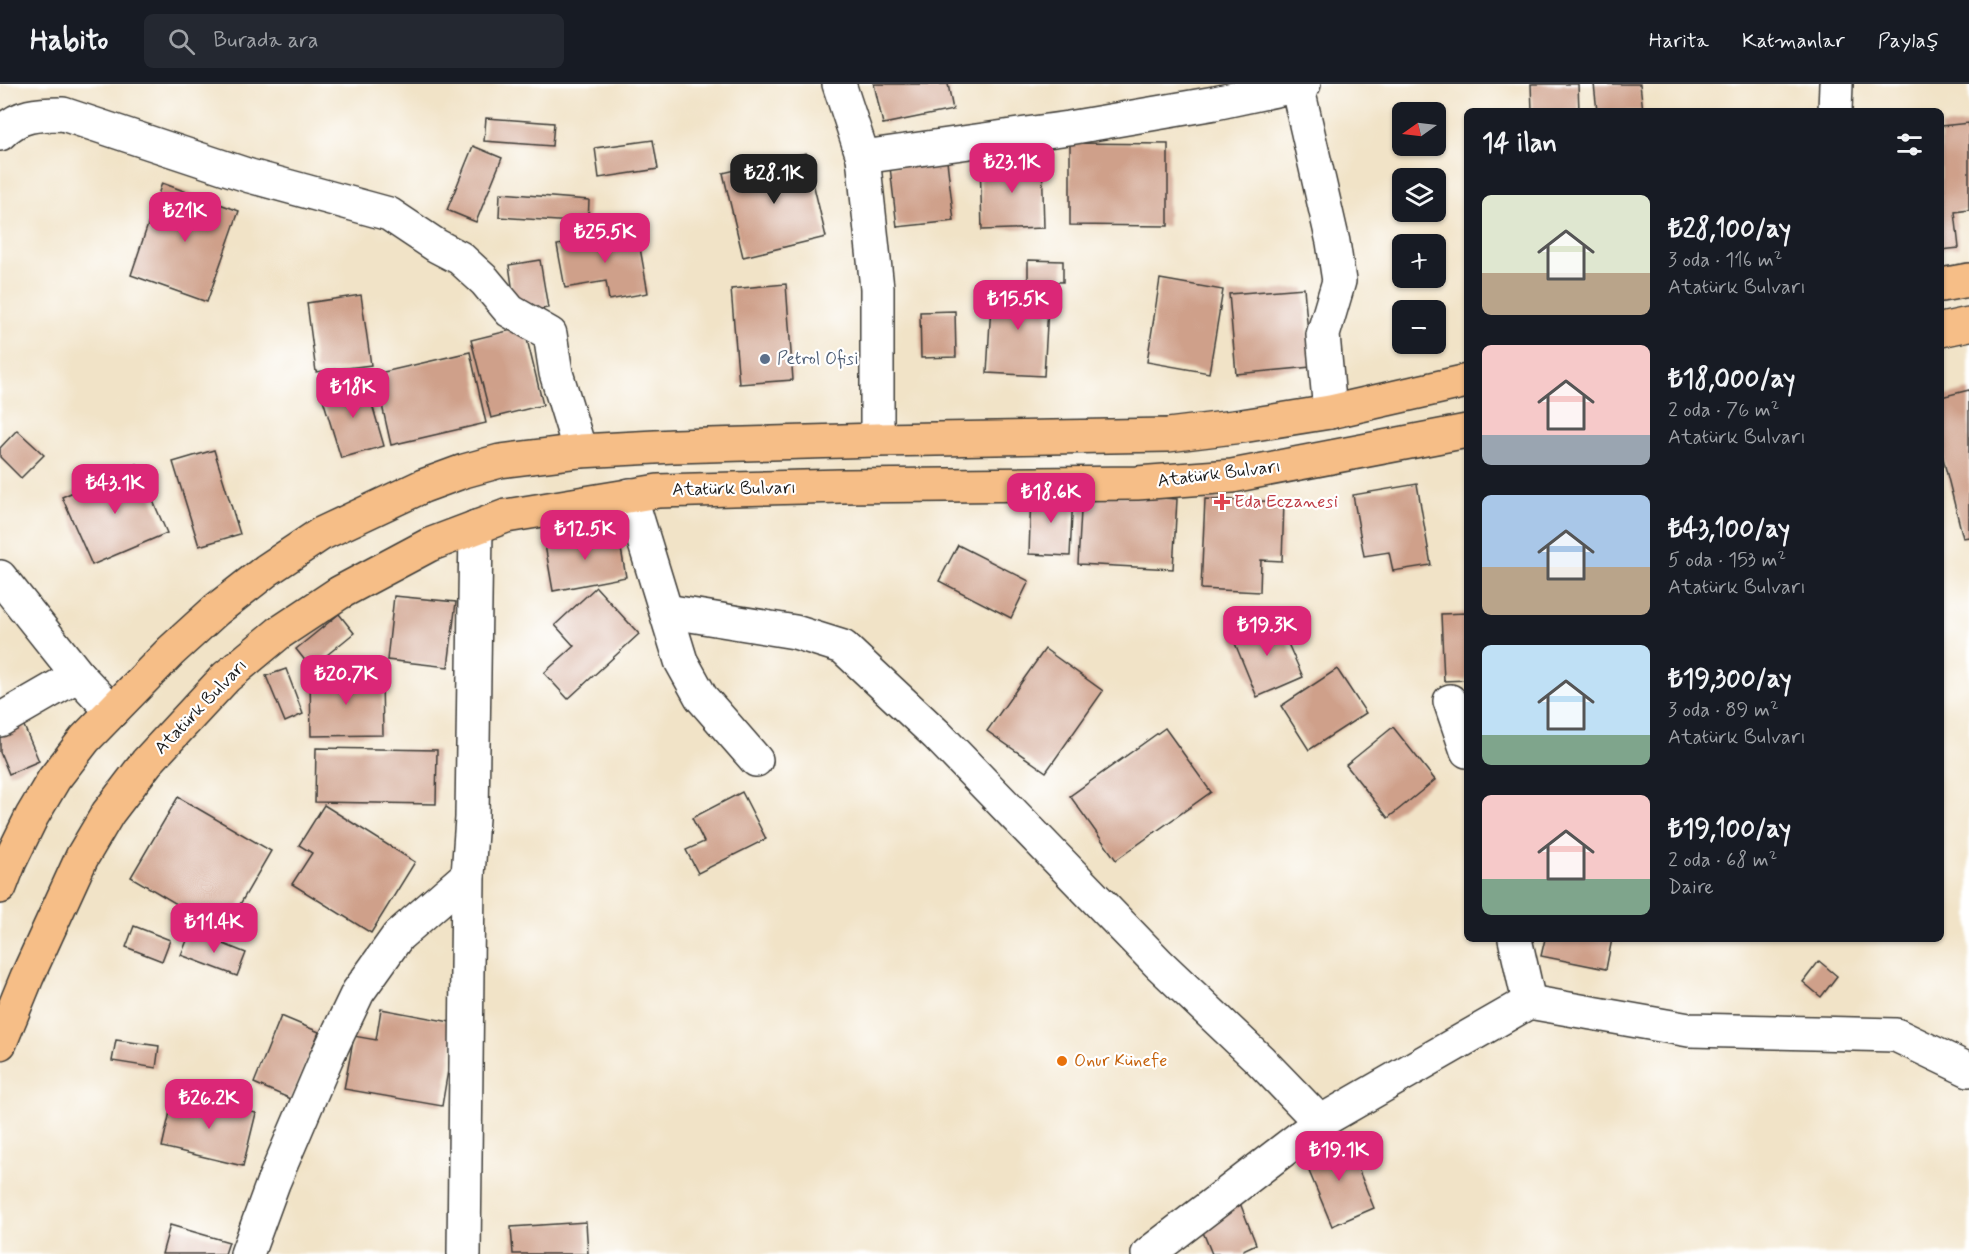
<!DOCTYPE html>
<html lang="tr">
<head>
<meta charset="utf-8">
<style>
  :root { --surface:#171b24; --page:#242831; --text:#f1f3f6; --muted:#9ea1a6; --line:#363941; --accent:#db2777 }
  body { margin:0; font-family:Mynerve,sans-serif; background:var(--page); color:var(--text); height:100vh; display:flex; flex-direction:column; font-size:22px; white-space:nowrap }
  * { box-sizing:border-box; margin:0 }
  p { font-size:20px; color:var(--muted) }
  .icon { flex:none; width:33px; height:33px; fill:none; stroke:currentColor; stroke-width:2; stroke-linecap:round; stroke-linejoin:round }
  .map { position:relative; flex:1; overflow:hidden }
  .details { position:absolute; left:1464px; top:24px; width:480px; height:834px; display:flex; flex-direction:column; background:var(--surface); border-radius:9px; box-shadow:0 2px 4px #0004 }
  .details>* { flex:none }
  .needle { width:39px; rotate:256deg }
  .buttons { position:absolute; left:1392px; top:18px; display:grid; gap:12px }
  .buttons a { display:grid; place-items:center; width:54px; height:54px; border-radius:9px; background:var(--surface); box-shadow:0 2px 4px #0004; font-size:30px }
  .price { position:absolute; translate:-50% -51px; padding:0 14px; border-radius:12px; background:var(--accent); color:#fff; font-size:20px; line-height:39px; filter:drop-shadow(0 2px 3px #0008) }
  .price::after { content:''; position:absolute; left:50%; top:36px; width:18px; height:14px; margin-left:-9px; background:inherit; clip-path:polygon(0 0,100% 0,50% 100%) }
  .price.active { background:#222; color:#fff }
  ul { padding:0; list-style:none }
  li { display:flex; align-items:center; gap:18px; height:150px; padding:0 18px }
  li span { display:grid; place-items:center; flex:none; width:168px; height:120px; border-radius:9px; color:#555 }
  li>.icon { margin-inline-start:auto }
  span .icon { width:72px; height:72px; fill:#fffc; stroke-width:1 }
  li b { font-size:26px }
  h2 { display:flex; justify-content:space-between; align-items:center; height:72px; padding:0 18px; font-size:26px }
  header { display:flex; align-items:center; gap:36px; box-sizing:border-box; height:84px; padding:0 30px; background:var(--surface); border-bottom:2px solid var(--line) }
  header strong { font-size:28px }
  nav { display:flex; gap:33px; margin-inline-start:auto; font-size:21px }
  .search { width:420px; height:54px; background:var(--page); display:flex; align-items:center; gap:15px; box-sizing:border-box; padding:0 21px; border-radius:9px; color:var(--muted); font-size:22px }
  .map>svg:first-child { display:block }
</style>
</head>
<body>
<header>
<strong>Habito</strong>
<div class="search"><svg class="icon" aria-label="search" viewBox="0 0 24 24"><circle cx="10" cy="10" r="6"/><path d="M15 15l6 6"/></svg>Burada ara</div>
<nav><a>Harita</a><a>Katmanlar</a><a>Paylaş</a></nav>
</header>
<div class="map">
<svg width="1969" height="1170" viewBox="0 0 1969 1170">
  <rect width="100%" height="100%" fill="#fff"/>
  <filter id="ink" filterUnits="userSpaceOnUse"><feTurbulence type="fractalNoise" baseFrequency=".0167" numOctaves="2"/><feDisplacementMap in="SourceGraphic" scale="12" xChannelSelector="R" yChannelSelector="G"/><feConvolveMatrix kernelMatrix="1 2 1 2 8 2 1 2 1" color-interpolation-filters="sRGB"/></filter>
  <filter id="wash" filterUnits="userSpaceOnUse"><feTurbulence type="fractalNoise" baseFrequency=".008" numOctaves="4" result="noise"/><feDisplacementMap in="SourceGraphic" scale="24" xChannelSelector="R" yChannelSelector="G"/><feGaussianBlur stdDeviation="1.35" result="paint"/><feColorMatrix in="noise" values="0 0 0 0 0 0 0 0 0 0 0 0 0 0 0 0 0 1.4 0 .05"/><feComposite in="paint" operator="in"/></filter>
  <g filter="url(#wash)">
    <rect width="100%" height="100%" fill="#f1e3c7"/>
    <g id="blocks">
      <g fill="#cfa08a">
        <path d="M874,0H948L953,26L883,40Z"/>
        <path d="M1531,0H1578L1579,27H1532Z"/>
        <path d="M1594,0H1640L1643,27H1597Z"/>
        <path d="M486,34L554,39L552,62L484,57Z"/>
        <path d="M1969,39V126L1955,128L1959,164L1941,166V42Z"/>
        <path d="M653,56L658,85L599,94L595,64Z"/>
        <path d="M1070,59L1168,60V142L1070,141Z"/>
        <path d="M473,62L502,74L476,138L447,126Z"/>
        <path d="M806,69L826,153L743,173L723,89Z"/>
        <path d="M1042,73L1044,144L982,146L980,75Z"/>
        <path d="M947,77L954,137L897,143L890,83Z"/>
        <path d="M162,99L239,127L207,218L131,191Z"/>
        <path d="M500,109L589,116L588,139L499,133Z"/>
        <path d="M637,147L648,209L609,216L606,197L565,204L557,161Z"/>
        <path d="M540,176L548,224L516,229L509,181Z"/>
        <path d="M1028,176L1063,177V198L1028,197Z"/>
        <path d="M1160,195L1223,206L1209,289L1147,278Z"/>
        <path d="M786,200L793,296L739,300L731,205Z"/>
        <path d="M992,203L1049,206L1044,292L987,289Z"/>
        <path d="M1304,204L1311,283L1236,290L1229,210Z"/>
        <path d="M361,211L371,281L316,288L307,219Z"/>
        <path d="M955,227L956,273L921,274L920,228Z"/>
        <path d="M524,243L543,321L491,334L471,256Z"/>
        <path d="M470,268L486,339L391,361L375,290Z"/>
        <path d="M365,296L384,362L341,374L321,309Z"/>
        <path d="M1969,306V453L1963,454L1941,366V313Z"/>
        <path d="M17,346L44,371L21,394L0,373V364Z"/>
        <path d="M214,366L240,450L199,462L173,378Z"/>
        <path d="M137,380L167,449L92,481L62,413Z"/>
        <path d="M1417,400L1431,481L1393,487L1389,468L1364,472L1353,411Z"/>
        <path d="M1031,409L1073,410L1070,472L1029,470Z"/>
        <path d="M1082,409L1177,415L1173,485L1078,480Z"/>
        <path d="M1205,415L1284,418L1282,477L1261,476L1260,508L1201,505Z"/>
        <path d="M618,448L626,493L553,507L545,461Z"/>
        <path d="M958,461L1029,497L1011,534L939,497Z"/>
        <path d="M596,503L639,550L568,615L544,589L574,562L555,541Z"/>
        <path d="M394,512L456,518L448,583L387,576Z"/>
        <path d="M1467,529V596L1444,597L1441,530Z"/>
        <path d="M339,530L354,549L311,584L296,565Z"/>
        <path d="M1276,533L1303,593L1257,613L1232,552Z"/>
        <path d="M1045,565L1103,607L1046,688L987,647Z"/>
        <path d="M286,585L303,630L285,638L266,592Z"/>
        <path d="M1337,585L1366,629L1309,666L1281,622Z"/>
        <path d="M382,592L383,651L311,652L310,593Z"/>
        <path d="M21,635L39,677L9,690L0,668V645Z"/>
        <path d="M1393,643L1435,696L1388,734L1346,681Z"/>
        <path d="M1165,644L1211,708L1116,776L1070,712Z"/>
        <path d="M316,664L437,666L436,720L315,718Z"/>
        <path d="M742,708L766,755L698,789L686,766L704,758L692,734Z"/>
        <path d="M178,713L271,767L224,848L131,793Z"/>
        <path d="M324,721L415,778L371,849L292,800L312,769L299,761Z"/>
        <path d="M134,842L170,856L162,877L126,863Z"/>
        <path d="M191,847L246,869L237,892L181,871Z"/>
        <path d="M1545,855H1612L1606,885L1541,872Z"/>
        <path d="M1819,877L1837,892L1821,913L1803,898Z"/>
        <path d="M381,925L456,939L442,1022L344,1005L354,952L376,956Z"/>
        <path d="M281,932L319,948L291,1015L254,999Z"/>
        <path d="M116,956L159,962L156,984L112,977Z"/>
        <path d="M174,1010L256,1029L243,1082L162,1063Z"/>
        <path d="M1346,1055L1374,1124L1332,1142L1303,1073Z"/>
        <path d="M1240,1119L1256,1160L1243,1166L1245,1170H1212L1198,1136Z"/>
        <path d="M586,1138L588,1170H513L511,1143Z"/>
        <path d="M170,1141L229,1158L225,1170H162Z"/>
      </g>
    </g>
  </g>
  <g filter="url(#ink)">
    <use href="#blocks" fill-opacity="0" stroke="#3c3a36" stroke-width="1.5"/>
    <g fill="none" stroke-linecap="round" stroke-linejoin="round">
      <defs>
        <g id="minor">
          <path d="M839,0L863,73L877,204V356"/>
          <path d="M1297,1L1333,158L1339,197L1323,251L1330,328"/>
          <path d="M1835,27L1836,0"/>
          <path d="M0,50C19,30 38,30 63,30L250,92L389,130L437,162L460,174L485,197L510,227L550,250L556,289L580,367"/>
          <path d="M863,73L1069,44L1215,19L1304,0"/>
          <path d="M630,411L681,577L701,613L756,676"/>
          <path d="M0,493L78,591L112,627"/>
          <path d="M666,527L795,548L843,563L937,651L1159,880L1260,976L1320,1038"/>
          <path d="M1450,617L1467,667"/>
          <path d="M0,636L78,591"/>
          <path d="M1515,855L1529,918"/>
          <path d="M247,1170L273,1099L326,975L358,908L398,852L468,791"/>
          <path d="M464,1170L468,791L472,734L476,443"/>
          <path d="M1148,1170L1320,1038L1529,918L1689,946L1896,951L1969,986"/>
        </g>
        <g id="highway">
          <path d="M1941,201L1969,196"/>
          <path d="M1941,246L1969,240"/>
          <path d="M0,803L10,777L32,732L54,695L85,655L171,567L216,526L267,486L321,450L423,402L464,387L500,377L580,367L674,362L877,356L1168,351L1242,342L1330,328L1467,297"/>
          <path d="M0,959L27,893L82,773L108,729L147,678L226,593L279,549L339,509L429,461L506,432L658,407L842,402L1137,399L1232,392L1467,347"/>
        </g>
      </defs>
      <use href="#minor" stroke="#3c3a36" stroke-width="36"/>
      <use href="#highway" stroke="#3c3a36" stroke-width="36"/>
      <use href="#minor" stroke="#fff" stroke-width="33"/>
      <use href="#highway" stroke="#f6be87" stroke-width="33"/>
    </g>
  </g>
  <circle fill="#5c6f8a" stroke="#fff" stroke-width="2" cx="765" cy="275" r="6"/>
  <path fill="#e0444e" stroke="#fff" stroke-width="2" d="M1219 409h6v6h6v6h-6v6h-6v-6h-6v-6h6z"/>
  <circle fill="#e8710a" stroke="#fff" stroke-width="2" cx="1062" cy="977" r="6"/>
  <g text-anchor="middle" dominant-baseline="central" stroke-width="4.5" stroke-linejoin="round" paint-order="stroke">
    <g font-size="18" fill="#4e5e75" stroke="#fff" text-anchor="start">
      <text x="777" y="275">Petrol Ofisi</text>
    </g>
    <g font-size="18" fill="#1c1c1c" stroke="#fff">
      <text transform="translate(1219 390) rotate(-7)">Atatürk Bulvarı</text>
      <text transform="translate(734 405) rotate(-1)">Atatürk Bulvarı</text>
      <text transform="translate(201 623) rotate(-46)">Atatürk Bulvarı</text>
    </g>
    <g font-size="18" fill="#be3a42" stroke="#fff" text-anchor="start">
      <text x="1234" y="418">Eda Eczanesi</text>
    </g>
    <g font-size="18" fill="#c56008" stroke="#fff" text-anchor="start">
      <text x="1074" y="977">Onur Künefe</text>
    </g>
  </g>
</svg>
<div class="buttons">
<a><svg class="needle" viewBox="-14 -14 28 28"><path d="M0-13l5 13h-10z" fill="#e53935"/><path d="M0 13l5-13h-10z" fill="#9ea1a6"/></svg></a>
<a><svg class="icon" aria-label="layers" viewBox="0 0 24 24"><path d="M12 4l9 5-9 5-9-5zM3 14l9 5 9-5"/></svg></a>
<a>+</a>
<a>−</a>
</div>
<b class="price" style="left:1012px;top:110px">₺23.1K</b>
<b class="price active" style="left:774px;top:121px">₺28.1K</b>
<b class="price" style="left:185px;top:159px">₺21K</b>
<b class="price" style="left:605px;top:180px">₺25.5K</b>
<b class="price" style="left:1018px;top:247px">₺15.5K</b>
<b class="price" style="left:353px;top:335px">₺18K</b>
<b class="price" style="left:115px;top:431px">₺43.1K</b>
<b class="price" style="left:1051px;top:440px">₺18.6K</b>
<b class="price" style="left:585px;top:477px">₺12.5K</b>
<b class="price" style="left:1267px;top:573px">₺19.3K</b>
<b class="price" style="left:346px;top:622px">₺20.7K</b>
<b class="price" style="left:214px;top:870px">₺11.4K</b>
<b class="price" style="left:209px;top:1046px">₺26.2K</b>
<b class="price" style="left:1339px;top:1098px">₺19.1K</b>
<section class="details">
<h2>14 ilan<svg class="icon" aria-label="filters" viewBox="0 0 24 24"><path d="M4 7h16M4 17h16"/><circle cx="9" cy="7" r="2"/><circle cx="15" cy="17" r="2"/></svg></h2>
<ul>
<li><span style="background:linear-gradient(#dfe7d0 65%,#b9a48a 0)"><svg class="icon" aria-label="home" viewBox="0 0 24 24"><path d="M3 11l9-7 9 7M6 9v11h12V9"/></svg></span><div><b>₺28,100/ay</b><p>3 oda · 116 m²</p><p>Atatürk Bulvarı</p></div></li>
<li><span style="background:linear-gradient(#f6c9c9 75%,#9aa5b1 0)"><svg class="icon" aria-label="home" viewBox="0 0 24 24"><path d="M3 11l9-7 9 7M6 9v11h12V9"/></svg></span><div><b>₺18,000/ay</b><p>2 oda · 76 m²</p><p>Atatürk Bulvarı</p></div></li>
<li><span style="background:linear-gradient(#a9c7e8 60%,#b9a48a 0)"><svg class="icon" aria-label="home" viewBox="0 0 24 24"><path d="M3 11l9-7 9 7M6 9v11h12V9"/></svg></span><div><b>₺43,100/ay</b><p>5 oda · 153 m²</p><p>Atatürk Bulvarı</p></div></li>
<li><span style="background:linear-gradient(#bfe0f5 75%,#7fa58c 0)"><svg class="icon" aria-label="home" viewBox="0 0 24 24"><path d="M3 11l9-7 9 7M6 9v11h12V9"/></svg></span><div><b>₺19,300/ay</b><p>3 oda · 89 m²</p><p>Atatürk Bulvarı</p></div></li>
<li><span style="background:linear-gradient(#f6c9c9 70%,#7fa58c 0)"><svg class="icon" aria-label="home" viewBox="0 0 24 24"><path d="M3 11l9-7 9 7M6 9v11h12V9"/></svg></span><div><b>₺19,100/ay</b><p>2 oda · 68 m²</p><p>Daire</p></div></li>
</ul>
</section>
</div>
</body>
</html>
